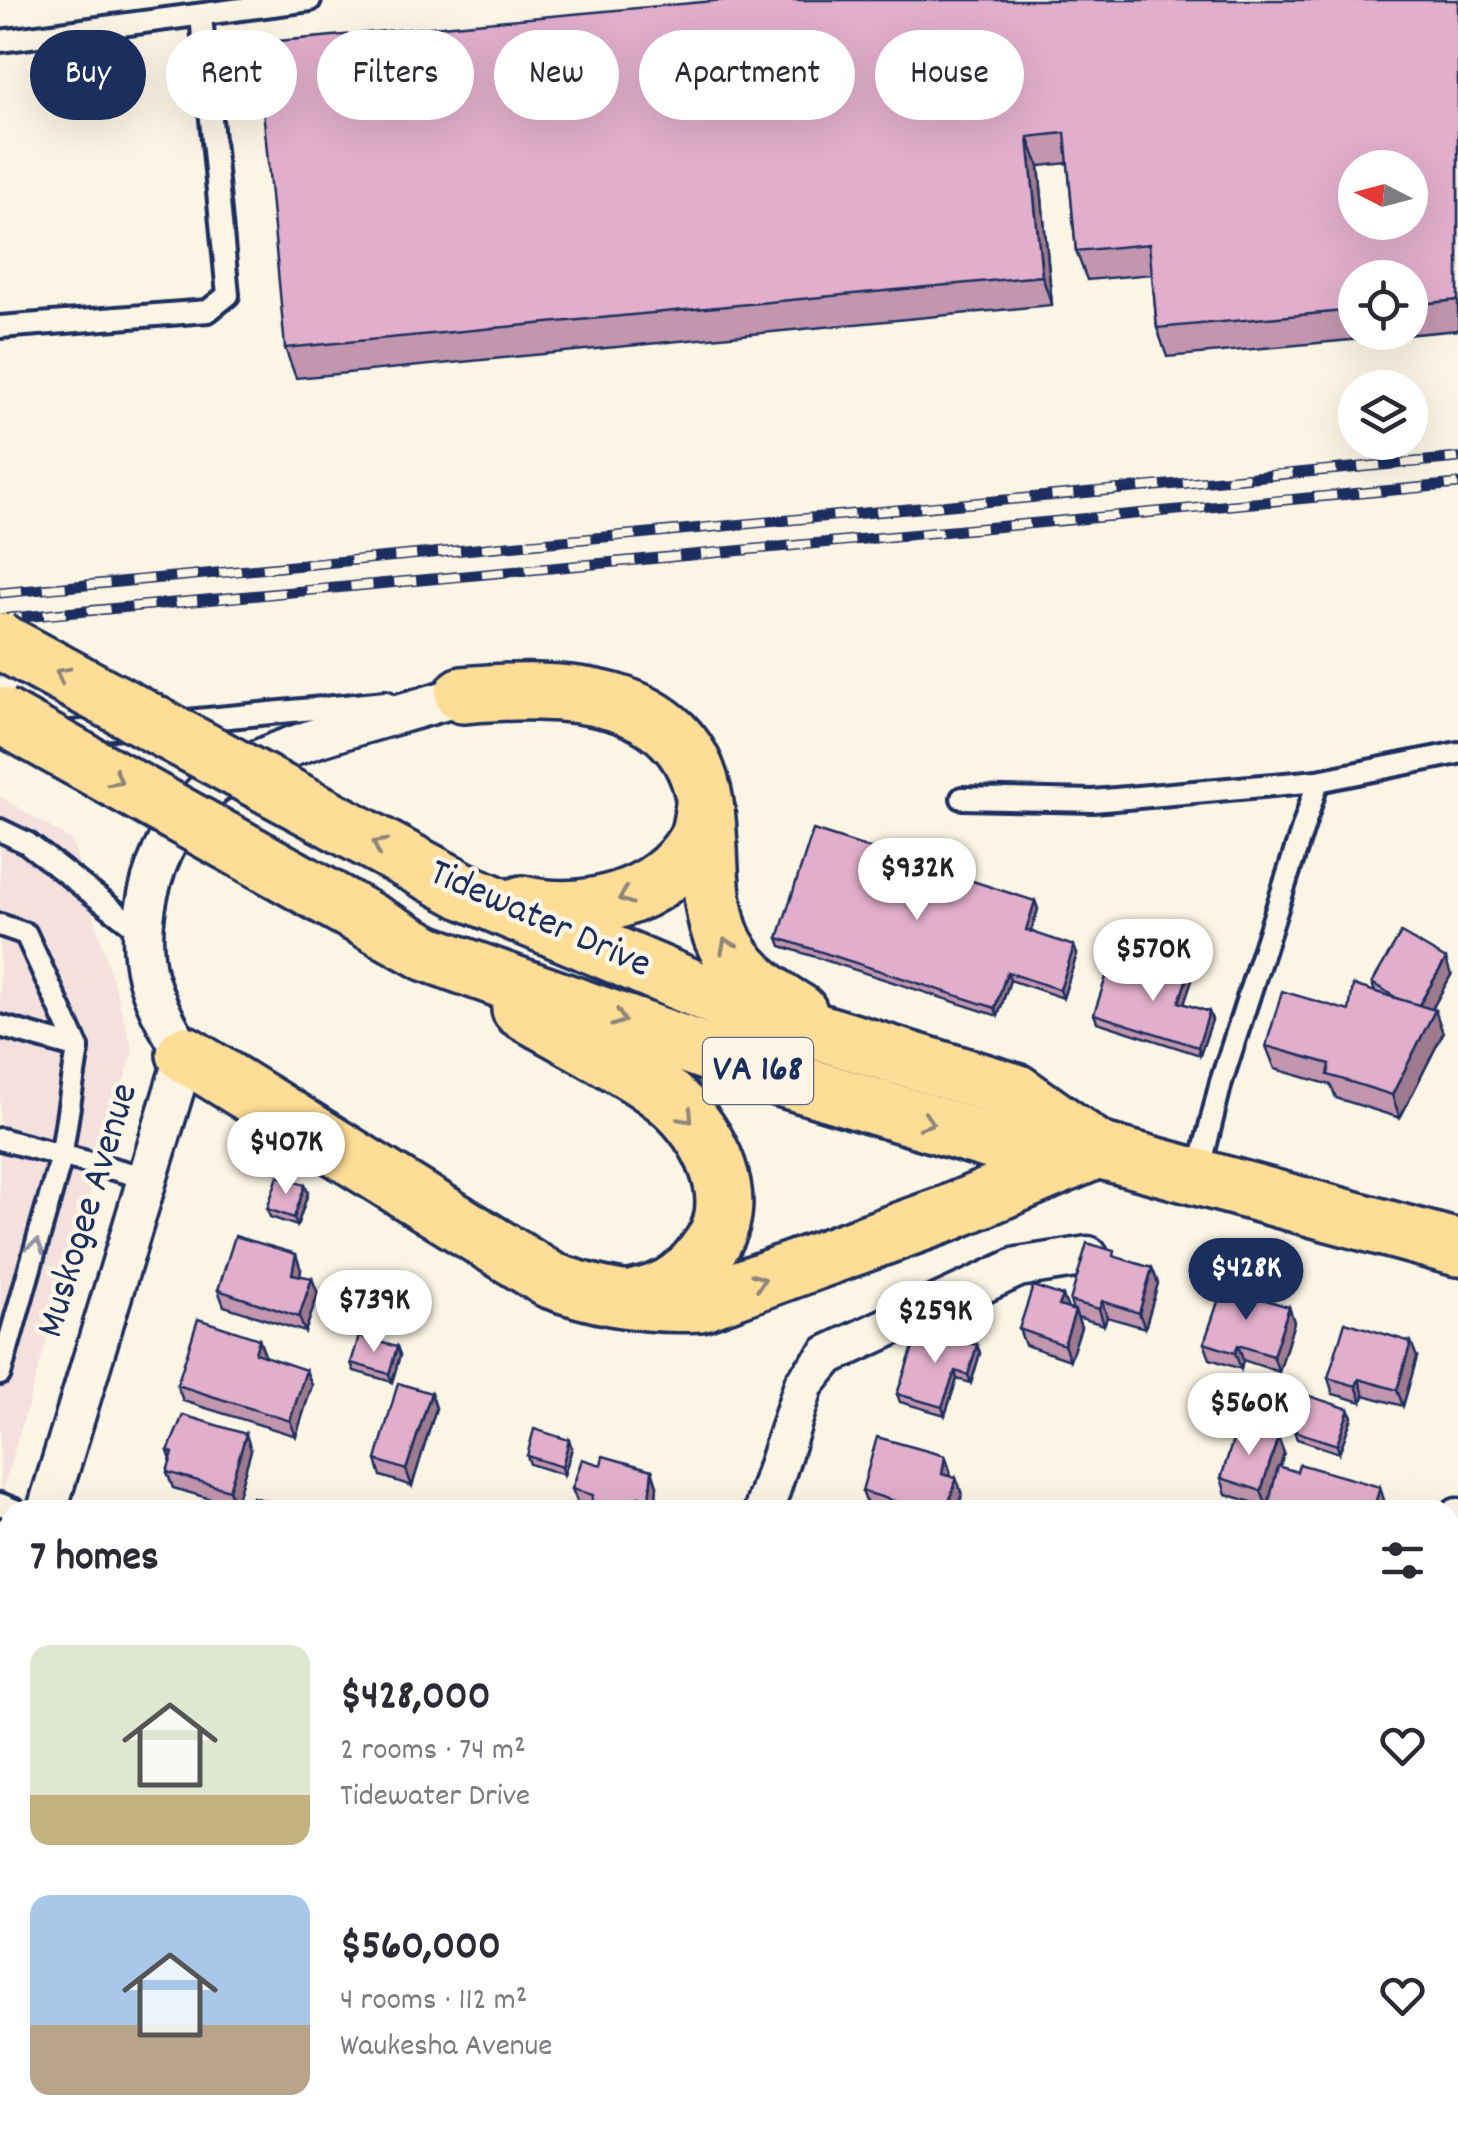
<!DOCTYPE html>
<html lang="en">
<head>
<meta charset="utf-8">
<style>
  :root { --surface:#fff; --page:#f7f7f7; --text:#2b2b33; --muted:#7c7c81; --accent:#1b2f5e }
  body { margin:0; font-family:Dekko,sans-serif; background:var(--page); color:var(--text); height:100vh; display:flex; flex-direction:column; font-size:38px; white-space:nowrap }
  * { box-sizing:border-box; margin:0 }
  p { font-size:32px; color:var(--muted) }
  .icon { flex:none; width:55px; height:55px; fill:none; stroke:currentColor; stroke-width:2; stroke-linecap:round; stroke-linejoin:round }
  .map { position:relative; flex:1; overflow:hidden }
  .drawer { position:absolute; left:0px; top:1500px; width:1460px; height:642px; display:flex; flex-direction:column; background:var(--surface); border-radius:30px 30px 0 0; box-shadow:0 10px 40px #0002 }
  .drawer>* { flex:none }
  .hud { position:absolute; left:30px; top:30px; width:1400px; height:90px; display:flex; gap:20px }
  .needle { width:65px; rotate:276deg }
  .tools { position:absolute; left:1338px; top:150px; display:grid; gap:20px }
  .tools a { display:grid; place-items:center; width:90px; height:90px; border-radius:50%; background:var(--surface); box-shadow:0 10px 40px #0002; font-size:50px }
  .price { position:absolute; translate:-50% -85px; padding:0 22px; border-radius:35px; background:#fff; color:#222; font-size:32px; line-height:65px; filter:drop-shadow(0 2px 5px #0008) }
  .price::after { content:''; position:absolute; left:50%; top:60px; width:30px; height:22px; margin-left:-15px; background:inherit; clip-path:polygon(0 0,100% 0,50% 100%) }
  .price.current { background:var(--accent); color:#fff }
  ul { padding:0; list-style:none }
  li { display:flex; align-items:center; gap:30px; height:250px; padding:0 30px }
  li span { display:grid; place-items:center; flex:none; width:280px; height:200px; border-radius:20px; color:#555 }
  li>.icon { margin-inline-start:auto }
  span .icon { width:120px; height:120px; fill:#fffc; stroke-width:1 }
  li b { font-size:42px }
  h2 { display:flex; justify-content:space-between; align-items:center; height:120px; padding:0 30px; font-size:42px }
  .pill { padding:0 35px; border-radius:45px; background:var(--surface); box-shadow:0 10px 40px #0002; font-size:35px; line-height:90px }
  .pill.current { background:var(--accent); color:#fff }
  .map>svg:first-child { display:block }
</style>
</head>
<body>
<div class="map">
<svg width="1458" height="2142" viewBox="0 0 1458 2142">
  <rect width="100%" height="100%" fill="#fcf5e5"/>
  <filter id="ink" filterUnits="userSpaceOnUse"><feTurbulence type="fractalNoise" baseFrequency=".01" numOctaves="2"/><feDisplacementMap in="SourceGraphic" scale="20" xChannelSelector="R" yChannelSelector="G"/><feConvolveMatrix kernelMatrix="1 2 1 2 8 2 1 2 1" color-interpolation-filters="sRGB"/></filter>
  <g filter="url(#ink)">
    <path fill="#f4e0dd" d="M0,796L72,841L133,1050L0,1499Z"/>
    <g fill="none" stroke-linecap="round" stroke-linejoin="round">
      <defs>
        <g id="lane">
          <path d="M0,41L310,0"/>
          <path d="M0,327L208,311L228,295L201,16"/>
          <path d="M176,722L386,702"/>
          <path d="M62,733L132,726"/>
          <path d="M962,798L1093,801L1318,781"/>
          <path d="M0,830L27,843L143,933"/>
          <path d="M0,925L26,934L78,1048L61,1158L0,1374"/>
          <path d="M0,1026L78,1048"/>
          <path d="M0,1139L147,1178"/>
          <path d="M1198,1176L1221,1082L1318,781L1458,753"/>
          <path d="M0,1504L15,1510"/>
        </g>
        <g id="street">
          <path d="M47,1510L185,1054C169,1030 156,1007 148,979C130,909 163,815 225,777C288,739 391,718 463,695"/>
          <path d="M764,1510L804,1384L828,1355L1018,1267L1088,1256"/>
          <path d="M1450,1544L1458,1518"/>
          <path d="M0,1664L10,1631"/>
          <path d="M566,2142L569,2132"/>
          <path d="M1267,2142L1270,2132"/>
        </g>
        <g id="highway">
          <path d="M463,695C556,687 687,685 705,803C712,845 706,891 720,932C733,969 766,993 799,1012"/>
          <path d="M464,891L743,1009L1016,1092L1098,1150"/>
          <path d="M522,904C583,918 661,900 695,842C701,832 702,817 704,805"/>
          <path d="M427,953L770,1075L1003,1145L1098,1150L1458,1248"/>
          <path d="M520,1009C563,1035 636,1070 672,1101C710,1134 743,1199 711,1245C692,1273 672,1291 638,1297"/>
          <path d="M185,1054L550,1280C597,1297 649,1306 700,1303L949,1213L1086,1155"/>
        </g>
      </defs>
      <use href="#lane" stroke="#1b2f5e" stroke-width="28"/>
      <use href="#street" stroke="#1b2f5e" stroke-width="45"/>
      <use href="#highway" stroke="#1b2f5e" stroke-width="62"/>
      <use href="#lane" stroke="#fcf5e5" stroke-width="20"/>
      <use href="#street" stroke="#fcf5e5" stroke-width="38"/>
      <use href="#highway" stroke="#fedd96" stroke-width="55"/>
      <defs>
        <g id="rail">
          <path d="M0,593L1458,458"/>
          <path d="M0,619L1458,484"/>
        </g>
      </defs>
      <use href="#rail" stroke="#1b2f5e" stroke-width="11"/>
      <use href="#rail" stroke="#fcf5e5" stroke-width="8" stroke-dasharray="22" stroke-linecap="butt"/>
      <defs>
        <g id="highway-bridge">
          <path d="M0,641L464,891"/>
          <path d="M0,715L427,953"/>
        </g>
      </defs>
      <use href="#highway-bridge" stroke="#1b2f5e" stroke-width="62" stroke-linecap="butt"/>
      <use href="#highway-bridge" stroke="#fedd96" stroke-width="55"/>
    </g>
    <g fill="#c296af" stroke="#1b2f5e" stroke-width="2.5" fill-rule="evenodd">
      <path d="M1458,0V330L1167,357L1157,328L1152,274L1087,280L1076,251L1068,163L1039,166L1052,305L296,378L285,348ZM1355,278H1410V332H1355Z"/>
      <path d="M1035,901L1038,909L1031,931L1077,954L1063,998L1010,980L998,1016L781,946L778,938Z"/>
      <path d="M1189,972L1192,980L1184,1004L1209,1012L1212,1020L1200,1055L1097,1022L1094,1014L1127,984L1161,973Z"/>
      <path d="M1451,975L1432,1009L1443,1033L1400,1118L1336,1098L1331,1085L1275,1069L1266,1046L1349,1011L1375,992L1372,983Z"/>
      <path d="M305,1185L308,1193L297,1226L270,1217L267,1209Z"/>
      <path d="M1117,1258L1152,1268L1158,1283L1145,1328L1107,1317L1104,1325L1077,1317L1081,1327L1070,1360L1025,1345L1019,1329L1068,1309L1073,1311L1070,1301Z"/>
      <path d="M301,1270L300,1275L318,1294L305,1332L224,1306L218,1290Z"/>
      <path d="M1289,1307L1294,1322L1279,1372L1243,1360L1241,1369L1210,1359L1204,1343Z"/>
      <path d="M259,1339L264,1356L312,1385L296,1436L183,1401L177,1385Z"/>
      <path d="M977,1345L980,1353L971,1383L957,1379L945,1415L900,1402L897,1394Z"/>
      <path d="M397,1347L400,1355L392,1382L354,1371L351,1363Z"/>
      <path d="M1417,1357L1403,1406L1364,1395L1362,1402L1333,1394L1328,1378Z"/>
      <path d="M431,1393L436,1408L412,1486L381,1476L376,1460Z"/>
      <path d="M1349,1409L1352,1417L1339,1453L1297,1439L1294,1431Z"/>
      <path d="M1278,1437L1284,1453L1280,1467L1385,1503L1384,1510H1267L1273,1488L1267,1507L1226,1494L1221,1478Z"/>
      <path d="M572,1448L564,1475L530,1464L527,1456Z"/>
      <path d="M251,1450L235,1506L173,1488L167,1472L171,1460L168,1451Z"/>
      <path d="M945,1456L950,1471V1476L962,1494L959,1506L972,1510H879L868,1507L862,1491Z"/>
      <path d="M601,1465L652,1470L657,1486L655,1510H589V1508L578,1504L572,1489Z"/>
      <path d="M1458,1828V1888L1450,1886V1833L1456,1835Z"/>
      <path d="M1450,1916L1458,1919V2000L1450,1997Z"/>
      <path d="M10,1985V2108L0,2105V2007L7,2002L6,2000Z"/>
      <path d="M100,2132H174L171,2142H112L110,2135Z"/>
      <path d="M665,2132H762L759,2142H668Z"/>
      <path d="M1362,2132H1428V2135L1426,2142H1359Z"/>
    </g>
    <g fill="#9e7a8e" stroke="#1b2f5e" stroke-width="2.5">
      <path d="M1028,137L1039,166L1052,305L1042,276Z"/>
      <path d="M1035,901L1038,909L1029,938L1026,930Z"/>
      <path d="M1074,946L1077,954L1063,998L1060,990Z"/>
      <path d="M1446,959L1451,975L1423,1025L1417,1009Z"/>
      <path d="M1007,972L1010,980L998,1016L995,1008Z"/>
      <path d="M1189,972L1192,980L1182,1010L1179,1002Z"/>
      <path d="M1435,1010L1443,1033L1400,1118L1392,1095Z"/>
      <path d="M1209,1012L1212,1020L1200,1055L1198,1047Z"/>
      <path d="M305,1185L308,1193L297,1226L294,1218Z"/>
      <path d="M296,1254L301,1270L298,1289L292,1274Z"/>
      <path d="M1152,1268L1158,1283L1145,1328L1139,1313Z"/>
      <path d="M312,1278L318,1294L305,1332L299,1317Z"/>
      <path d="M1063,1296L1069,1311L1059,1306Z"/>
      <path d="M1102,1301L1107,1317L1104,1325L1099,1309Z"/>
      <path d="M1289,1307L1294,1322L1279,1372L1273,1356Z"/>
      <path d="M1075,1311L1081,1327L1070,1360L1064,1345Z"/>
      <path d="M259,1339L265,1355L260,1369L255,1353Z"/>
      <path d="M1411,1342L1417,1357L1403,1406L1397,1390Z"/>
      <path d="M977,1345L980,1353L971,1383L968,1375Z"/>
      <path d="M1238,1345L1243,1360L1241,1369L1235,1353Z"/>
      <path d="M397,1347L400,1355L392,1382L389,1374Z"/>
      <path d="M306,1370L312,1385L296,1436L290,1421Z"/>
      <path d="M955,1371L957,1379L945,1415L942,1407Z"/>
      <path d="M1359,1379L1364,1395L1362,1402L1356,1386Z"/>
      <path d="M431,1393L436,1408L412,1486L406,1470Z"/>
      <path d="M1349,1409L1352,1417L1339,1453L1337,1445Z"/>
      <path d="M246,1434L251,1450L235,1506L229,1490Z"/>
      <path d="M1278,1437L1284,1453L1267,1507L1261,1491Z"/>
      <path d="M569,1440L572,1448L564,1475L562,1467Z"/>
      <path d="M945,1456L950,1471L948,1489L942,1474Z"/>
      <path d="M652,1470L657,1486L655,1510H653L649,1500Z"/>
      <path d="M956,1478L962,1494L958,1510L949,1503Z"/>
      <path d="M1380,1487L1385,1503L1384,1510H1373Z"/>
      <path d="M639,1496L644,1510H635Z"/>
      <path d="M1452,2044L1454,2052L1450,2065V2048Z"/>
      <path d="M124,2132L127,2142H124L120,2133Z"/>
      <path d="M163,2132H174L171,2142H163L161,2138Z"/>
      <path d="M309,2132H320L317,2142H306Z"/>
      <path d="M712,2132H717L720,2142H709Z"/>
      <path d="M751,2132H762L759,2142H752L750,2137Z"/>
      <path d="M1160,2132H1163L1164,2137L1163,2142H1157Z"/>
      <path d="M1419,2132H1428L1426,2142H1421Z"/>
    </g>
    <g fill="#e1aecb" stroke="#1b2f5e" stroke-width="2.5" fill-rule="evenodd">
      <path d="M724,0H1458V300L1410,305V278H1355V310L1157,328L1149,244L1076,251L1065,133L1028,137L1042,276L285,348L257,43ZM1355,168H1410V222H1355Z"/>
      <path d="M813,830L1035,901L1026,930L1074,946L1060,990L1007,972L995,1008L778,938Z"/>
      <path d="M1401,933L1446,959L1419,1005L1400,1000L1372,983Z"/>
      <path d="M1164,964L1189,972L1179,1002L1209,1012L1198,1047L1094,1014L1106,977L1127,984L1134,965L1161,973Z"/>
      <path d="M1353,985L1435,1010L1392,1095L1328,1075L1330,1064L1266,1046L1282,991L1349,1011Z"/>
      <path d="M278,1176L305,1185L294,1218L267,1209Z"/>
      <path d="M235,1236L296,1254L292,1274L312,1278L299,1317L218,1290Z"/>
      <path d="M1087,1243L1114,1251L1113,1256L1152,1268L1139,1313L1102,1301L1099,1309L1070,1301Z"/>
      <path d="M1033,1286L1063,1296L1059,1306L1075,1311L1064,1345L1019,1329Z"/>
      <path d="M1223,1287L1289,1307L1273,1356L1238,1345L1235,1353L1204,1343Z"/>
      <path d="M198,1319L259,1339L255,1353L306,1370L290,1421L177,1385Z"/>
      <path d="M1345,1322L1411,1342L1397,1390L1359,1379L1356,1386L1328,1378Z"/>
      <path d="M920,1327L977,1345L968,1375L955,1371L942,1407L897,1394Z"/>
      <path d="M359,1336L397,1347L389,1374L351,1363Z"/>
      <path d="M398,1383L431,1393L406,1470L376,1460Z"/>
      <path d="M1306,1395L1349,1409L1337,1445L1294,1431Z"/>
      <path d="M183,1415L246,1434L229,1490L167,1472L173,1453L168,1451Z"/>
      <path d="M1238,1424L1278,1437L1261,1491L1221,1478Z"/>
      <path d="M534,1429L569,1440L562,1467L527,1456Z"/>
      <path d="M877,1437L945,1456L942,1474L956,1478L949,1503L972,1510H923L862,1491Z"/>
      <path d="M603,1456L652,1470L649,1500L639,1496L635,1510H589L593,1495L572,1489L582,1459L601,1465Z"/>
      <path d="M1299,1464L1380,1487L1373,1510H1267L1278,1466L1297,1472Z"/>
      <path d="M253,1497L285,1506L284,1510H249Z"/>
      <path d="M151,1506L167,1510H149Z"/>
      <path d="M1458,1828V1874L1450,1872V1833L1456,1835Z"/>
      <path d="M1450,1916L1458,1919V1993L1450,1990Z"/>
      <path d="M2,2001L10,2003V2101L0,2098V2007Z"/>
      <path d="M1450,2016L1458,2019V2046L1452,2044L1450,2048Z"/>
      <path d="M142,2132H163L161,2138Z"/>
      <path d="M237,2132H309L306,2142H234Z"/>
      <path d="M406,2132H440L456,2137L455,2142H403Z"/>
      <path d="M665,2132H712L709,2142H691Z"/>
      <path d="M736,2132H751L750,2137Z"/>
      <path d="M1111,2132H1160L1157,2142H1108Z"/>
      <path d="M1362,2132H1411L1408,2142H1359Z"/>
    </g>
    <defs><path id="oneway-chevron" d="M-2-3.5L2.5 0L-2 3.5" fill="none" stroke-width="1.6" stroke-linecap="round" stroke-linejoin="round" transform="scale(2.5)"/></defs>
    <g stroke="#8c867a">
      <use href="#oneway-chevron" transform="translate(62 674) rotate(-152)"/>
      <use href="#oneway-chevron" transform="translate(116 779) rotate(29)"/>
      <use href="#oneway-chevron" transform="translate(379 845) rotate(-152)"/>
      <use href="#oneway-chevron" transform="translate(625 897) rotate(160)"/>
      <use href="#oneway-chevron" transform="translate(727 945) rotate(-117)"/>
      <use href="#oneway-chevron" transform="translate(619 1019) rotate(20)"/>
      <use href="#oneway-chevron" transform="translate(687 1117) rotate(47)"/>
      <use href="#oneway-chevron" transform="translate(927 1122) rotate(17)"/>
      <use href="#oneway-chevron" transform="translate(759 1281) rotate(-20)"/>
    </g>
    <use stroke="#8c92a2" href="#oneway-chevron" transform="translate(36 1246) rotate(-74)"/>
  </g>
  <g text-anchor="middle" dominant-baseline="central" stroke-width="9" stroke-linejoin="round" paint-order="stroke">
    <rect fill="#fcf5e5" stroke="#5e6a86" stroke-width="2.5" x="703" y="1038" width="110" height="66" rx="8"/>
    <g font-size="38" font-weight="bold" fill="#1b2f5e">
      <text x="758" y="1071">VA 168</text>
    </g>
    <g font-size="40" fill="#1b2f5e" stroke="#fcf5e5">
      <text transform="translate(539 921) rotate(24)">Tidewater Drive</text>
      <text transform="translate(90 1211) rotate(-73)">Muskogee Avenue</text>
    </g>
  </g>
</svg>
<div class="tools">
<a><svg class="needle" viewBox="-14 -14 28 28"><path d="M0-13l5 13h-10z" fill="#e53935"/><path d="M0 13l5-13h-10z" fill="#7c7c81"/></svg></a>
<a><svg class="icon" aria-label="locate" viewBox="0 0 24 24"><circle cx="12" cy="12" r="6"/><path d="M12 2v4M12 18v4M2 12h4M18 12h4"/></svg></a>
<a><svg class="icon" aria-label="layers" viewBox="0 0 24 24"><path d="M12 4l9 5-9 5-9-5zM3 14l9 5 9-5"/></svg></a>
</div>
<b class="price" style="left:917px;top:923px">$932K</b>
<b class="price" style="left:1153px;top:1004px">$570K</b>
<b class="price" style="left:286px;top:1197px">$407K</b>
<b class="price current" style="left:1246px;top:1323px">$428K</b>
<b class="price" style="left:374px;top:1355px">$739K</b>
<b class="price" style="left:935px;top:1366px">$259K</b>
<b class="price" style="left:1249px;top:1458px">$560K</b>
<div class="hud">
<a class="pill current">Buy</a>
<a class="pill">Rent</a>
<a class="pill">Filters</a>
<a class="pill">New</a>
<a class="pill">Apartment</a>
<a class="pill">House</a>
</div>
<section class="drawer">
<h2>7 homes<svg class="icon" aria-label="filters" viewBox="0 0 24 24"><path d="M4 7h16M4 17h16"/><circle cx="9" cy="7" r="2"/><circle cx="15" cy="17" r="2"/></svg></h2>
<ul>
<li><span style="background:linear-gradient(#dfe7d0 75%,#c2b280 0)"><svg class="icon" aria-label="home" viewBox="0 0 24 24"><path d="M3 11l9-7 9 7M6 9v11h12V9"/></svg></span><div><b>$428,000</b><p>2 rooms · 74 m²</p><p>Tidewater Drive</p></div><svg class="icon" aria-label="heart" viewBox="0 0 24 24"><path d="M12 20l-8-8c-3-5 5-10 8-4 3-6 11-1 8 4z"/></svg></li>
<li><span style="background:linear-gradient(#a9c7e8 65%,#b9a48a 0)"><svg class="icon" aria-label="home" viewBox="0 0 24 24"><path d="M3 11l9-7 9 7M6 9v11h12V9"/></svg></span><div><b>$560,000</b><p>4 rooms · 112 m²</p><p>Waukesha Avenue</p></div><svg class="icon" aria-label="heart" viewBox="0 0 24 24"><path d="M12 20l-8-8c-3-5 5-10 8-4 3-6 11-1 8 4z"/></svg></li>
</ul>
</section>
</div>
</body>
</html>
